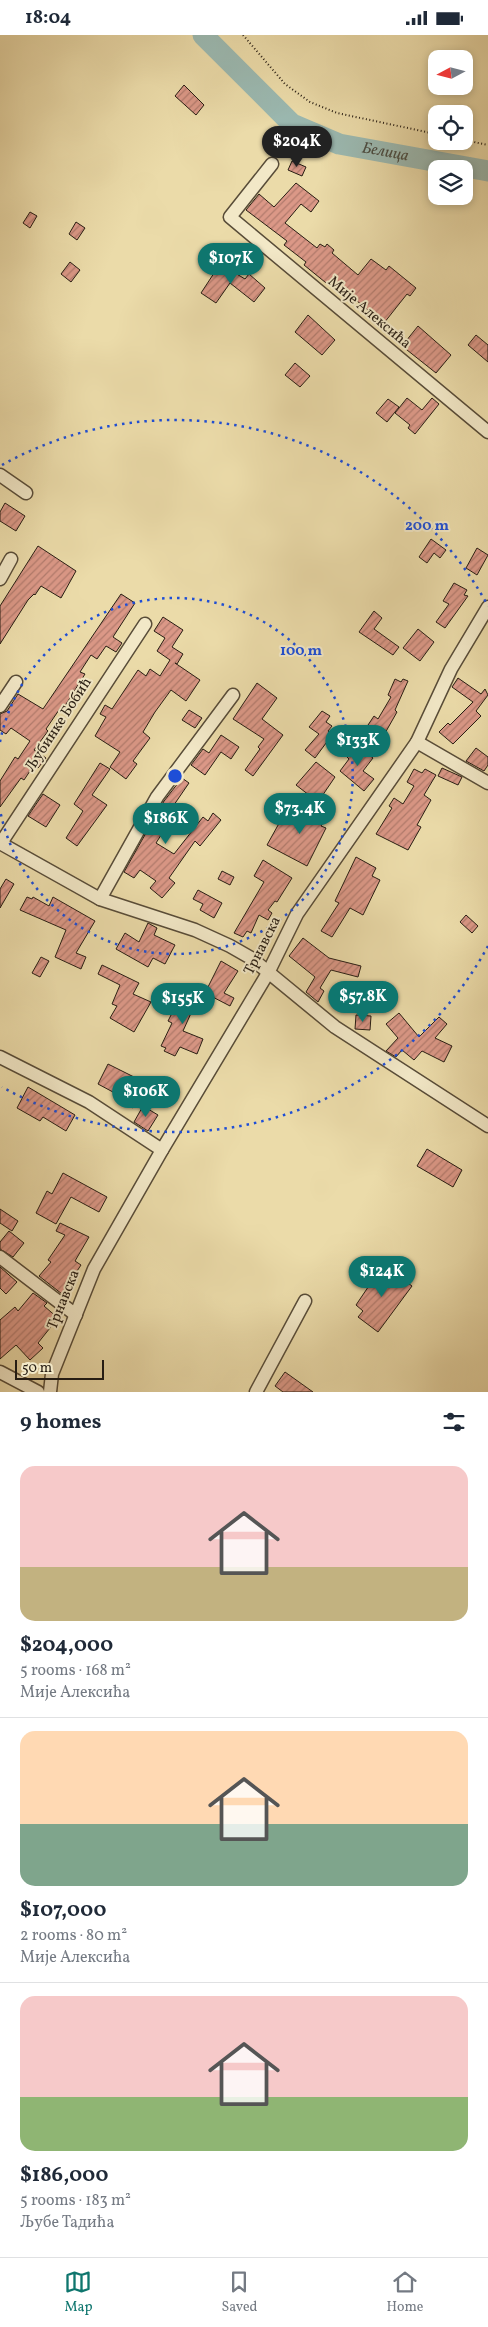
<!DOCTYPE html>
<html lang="en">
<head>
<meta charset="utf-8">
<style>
  :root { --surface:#fff; --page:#f2f2f3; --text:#1f2937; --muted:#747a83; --line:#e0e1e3; --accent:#0f766e }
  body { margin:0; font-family:Vollkorn,serif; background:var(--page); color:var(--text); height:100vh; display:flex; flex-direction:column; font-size:19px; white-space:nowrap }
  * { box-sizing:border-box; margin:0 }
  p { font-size:16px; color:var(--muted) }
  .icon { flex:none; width:28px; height:28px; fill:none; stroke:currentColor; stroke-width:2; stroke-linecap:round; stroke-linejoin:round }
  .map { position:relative; height:1357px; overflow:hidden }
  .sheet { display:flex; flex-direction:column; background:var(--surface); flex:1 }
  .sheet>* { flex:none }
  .needle { width:32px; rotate:263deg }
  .tools { position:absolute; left:428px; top:15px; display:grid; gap:10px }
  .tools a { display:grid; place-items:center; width:45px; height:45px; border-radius:10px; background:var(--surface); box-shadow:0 2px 8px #0003; font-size:25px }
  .scale { position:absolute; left:15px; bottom:12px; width:89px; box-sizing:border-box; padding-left:5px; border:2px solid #271d13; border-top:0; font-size:14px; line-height:18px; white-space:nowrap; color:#271d13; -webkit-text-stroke:4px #f2e8c7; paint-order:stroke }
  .price { position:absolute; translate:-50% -42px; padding:0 11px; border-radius:18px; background:var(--accent); color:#fff; font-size:16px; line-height:32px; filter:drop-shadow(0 1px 2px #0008) }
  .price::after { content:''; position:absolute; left:50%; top:30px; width:15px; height:11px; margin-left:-8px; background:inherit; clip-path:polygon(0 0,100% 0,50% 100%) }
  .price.current { background:#222; color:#fff }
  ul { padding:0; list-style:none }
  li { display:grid; align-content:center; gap:10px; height:265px; padding:0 20px }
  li+li { border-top:1px solid var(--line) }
  li span { display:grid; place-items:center; height:155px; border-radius:15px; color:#555 }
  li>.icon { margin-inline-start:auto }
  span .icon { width:90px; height:90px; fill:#fffc; stroke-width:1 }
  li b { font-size:21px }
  h2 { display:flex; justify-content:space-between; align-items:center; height:60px; padding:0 20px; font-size:21px }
  .status { display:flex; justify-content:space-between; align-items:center; height:35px; padding:0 25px; background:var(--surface); direction:ltr }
  .status svg { height:14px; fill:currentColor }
  .menu { display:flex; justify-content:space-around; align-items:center; height:70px; border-top:1px solid var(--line); background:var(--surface); font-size:14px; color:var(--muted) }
  .menu a { display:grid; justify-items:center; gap:2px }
  .menu .current { color:var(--accent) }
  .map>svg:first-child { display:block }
</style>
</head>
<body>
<div class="status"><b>18:04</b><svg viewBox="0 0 49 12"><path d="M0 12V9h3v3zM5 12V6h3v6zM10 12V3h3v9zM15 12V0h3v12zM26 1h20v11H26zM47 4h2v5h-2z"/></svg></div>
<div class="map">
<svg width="488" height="1357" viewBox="0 0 488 1357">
  <defs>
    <pattern id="building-hatch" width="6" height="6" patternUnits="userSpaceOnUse" patternTransform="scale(1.25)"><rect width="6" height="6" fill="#db9887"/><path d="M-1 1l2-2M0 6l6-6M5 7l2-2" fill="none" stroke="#b27b6d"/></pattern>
  </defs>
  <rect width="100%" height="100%" fill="#ebdba9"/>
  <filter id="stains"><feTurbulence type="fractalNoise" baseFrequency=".004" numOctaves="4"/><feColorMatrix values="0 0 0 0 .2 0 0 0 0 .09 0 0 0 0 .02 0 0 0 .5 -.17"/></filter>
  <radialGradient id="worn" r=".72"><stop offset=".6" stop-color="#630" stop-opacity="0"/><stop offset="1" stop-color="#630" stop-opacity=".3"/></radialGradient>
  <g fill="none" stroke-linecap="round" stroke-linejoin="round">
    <path stroke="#9bb9b1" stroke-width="21" id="s1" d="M203,0L292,89L339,109L488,136"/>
  </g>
  <g fill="url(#building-hatch)" stroke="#271d13">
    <path d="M184,50L204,70L196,80L175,61Z"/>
    <path d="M292,126L306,132L302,141L288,135Z"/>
    <path d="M296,148L319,166L311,177L301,169L285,188L317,213L320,209L325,212L327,209L334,215L332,218L358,240L371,224L386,235L389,231L416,253L410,261L407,259L384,288L346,257L343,262L336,256L304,230L306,227L284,210L287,206L246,175L259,159L274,172Z"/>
    <path d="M30,177L37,181L30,193L23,188Z"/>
    <path d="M76,187L85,193L77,205L69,199Z"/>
    <path d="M70,227L80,235L71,247L61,239Z"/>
    <path d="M220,229L245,244L249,239L265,253L254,267L230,248L216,268L201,258Z"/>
    <path d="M308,280L335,305L322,320L295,297Z"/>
    <path d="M418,291L451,320L436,338L402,311Z"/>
    <path d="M476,300L488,310V327L468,310Z"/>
    <path d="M295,328L310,341L300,352L285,340Z"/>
    <path d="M407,363L422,375L432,363L439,369L415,399L408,393L410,390L395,378Z"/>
    <path d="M388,364L399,372L387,387L376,378Z"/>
    <path d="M5,468L25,481L16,496L0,486V477Z"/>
    <path d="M431,504L446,515L440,523L434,518L427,528L419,522Z"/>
    <path d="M38,511L76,536L61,563L41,551L35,560L34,559L28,565L0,609V571Z"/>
    <path d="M477,513L488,520L477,540L466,533Z"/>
    <path d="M454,548L467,555L464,560L468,561L445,593L436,587L449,569L443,566Z"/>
    <path d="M121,559L135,568L113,602L122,608L116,617L106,611L97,624L91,620L80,637L85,639L63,674L61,672L46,694L48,696L34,715L46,723L38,733L34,730L24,745L21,743L0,772V746L15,722L18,724L30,706L11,693L6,699L0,695V679L7,676L18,659L43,674Z"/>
    <path d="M374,576L382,583L374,594L399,612L393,620L359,597Z"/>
    <path d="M163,582L183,595L172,612L183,619L177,629L175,628L200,645L186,666L171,655L155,677L143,697L150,703L133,726L137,729L126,744L110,732L120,717L95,701L106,682L100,679L105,670L112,674L138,635L146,641L150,634L160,641L170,625L157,616L165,603L154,596Z"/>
    <path d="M418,594L434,607L420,626L403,613Z"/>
    <path d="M458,643L481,659L485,654L488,660L476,676L481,681L453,709L439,697L448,688L450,690L473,667L452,652Z"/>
    <path d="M395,644L401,647L403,644L408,646L395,675L397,677L380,707L364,696L374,681L378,684L391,662L388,660Z"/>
    <path d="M257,648L277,663L262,684L283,700L253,741L245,735L260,714L258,712L264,704L233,684Z"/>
    <path d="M189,675L202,683L195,693L182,685Z"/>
    <path d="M322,676L330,681L326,687L332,691L328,696L332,700L315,723L305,715L319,699L309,692Z"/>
    <path d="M221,700L239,712L231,724L221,717L205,740L191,730L203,714L209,718Z"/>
    <path d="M354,708L373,723L363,736L374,744L364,756L340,736L349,724L345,720Z"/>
    <path d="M476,713L488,722V730L484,736L466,726Z"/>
    <path d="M316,727L335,742L318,767L296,750Z"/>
    <path d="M100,728L110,734L92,760L107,770L77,811L66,803L83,776L74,769Z"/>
    <path d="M442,733L462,742L458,750L438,741Z"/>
    <path d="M414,734L422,738L425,734L436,740L424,760L431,765L417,790L421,792L408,815L376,799L392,773L389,771L394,763L403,769L414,751L407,747Z"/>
    <path d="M182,743L189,748L167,780L172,783L156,808L174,819L203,782L208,786L213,778L221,785L200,811L195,806L169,843L175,848L162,863L150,853L156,846L140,835L134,843L124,837L164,766Z"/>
    <path d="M43,759L60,770L46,792L28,781Z"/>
    <path d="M313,768L329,778L321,791L326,793L307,831L267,810L282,783L291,788L298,776L306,780Z"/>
    <path d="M356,822L376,833L372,841L380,845L363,880L350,873L332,902L321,896L339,868L335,866Z"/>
    <path d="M263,825L292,843L277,867L275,866L268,875L272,878L268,885L259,880L251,898L247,896L243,902L234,898L264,847L254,841Z"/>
    <path d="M222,836L234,842L230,850L218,844Z"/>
    <path d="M6,844L14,849L0,873V854Z"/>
    <path d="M198,855L222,868L214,883L200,875L203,869L193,864Z"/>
    <path d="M27,862L32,864L33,862L49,871L53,862L95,886L76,918L86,922L81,934L55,922L66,895L20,875Z"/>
    <path d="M466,880L478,891L472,898L460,887Z"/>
    <path d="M148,888L157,893L154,900L175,910L165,929L153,923L148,932L116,914L125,898L139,907Z"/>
    <path d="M303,903L329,923L361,931L358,942L331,935L320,953L324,956L318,967L306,957L315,942L289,921Z"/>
    <path d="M41,922L49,926L40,942L32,938Z"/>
    <path d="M221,926L238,936L224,958L234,963L230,971L205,958Z"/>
    <path d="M102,930L139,948L133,959L151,967L134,997L110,983L117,971L112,969L120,950L98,939Z"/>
    <path d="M185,953L204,962L198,974L194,977L192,976L183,996L203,1004L197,1019L180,1012L175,1021L164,1016L166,1013L161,1011L172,988L168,986Z"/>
    <path d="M399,978L419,1002L439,982L447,989L435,1003L452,1011L444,1027L422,1016L414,1025L402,1015L396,1022L386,1016L398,1003L386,989Z"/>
    <path d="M356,980L371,981L370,995L355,994Z"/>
    <path d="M108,1029L144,1047L136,1060L140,1063L133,1073L124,1067L126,1064L98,1049Z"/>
    <path d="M28,1052L75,1080L66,1096L43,1082L40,1086L17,1073Z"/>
    <path d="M143,1071L158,1080L148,1096L134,1087Z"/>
    <path d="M427,1114L462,1135L453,1152L417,1131Z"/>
    <path d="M63,1138L107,1162L99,1177L71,1162L56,1189L36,1178L47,1156L52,1159Z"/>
    <path d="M0,1174L18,1186L12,1196L0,1188Z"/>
    <path d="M60,1188L89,1202L75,1226L81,1230L62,1259L39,1241L51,1227L48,1225L65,1200L56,1196Z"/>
    <path d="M9,1196L24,1208L13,1222L0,1214V1207Z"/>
    <path d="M383,1230L412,1251L378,1297L358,1282L363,1276L356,1270Z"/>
    <path d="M0,1232L17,1247L6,1259L0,1253Z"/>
    <path d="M33,1258L47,1268L44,1271L58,1283L38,1308L43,1313L30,1325L16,1310L0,1324V1285L15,1272L18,1276Z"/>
    <path d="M285,1337L313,1357H283L275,1351Z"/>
  </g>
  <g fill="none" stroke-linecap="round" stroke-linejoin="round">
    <defs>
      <g id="minor">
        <path d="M272,129L230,182L488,397"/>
        <path d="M0,440L26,458"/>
        <path d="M0,544L11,524"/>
        <path d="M0,671L16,647"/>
        <path d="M417,707L488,748"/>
        <path d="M0,808L100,864L195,895L230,911L251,923L335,992L488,1091"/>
        <path d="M1,808L145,589"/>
        <path d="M100,864L157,762L233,660"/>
        <path d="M0,1022L89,1067L162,1115"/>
        <path d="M0,1222L76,1280"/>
        <path d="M0,1337L38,1357"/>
        <path d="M50,1357L52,1339L94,1234L162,1115L268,938L297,879L417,707L451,634L488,572"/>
        <path d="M256,1357L305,1266"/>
      </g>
    </defs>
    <use href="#minor" stroke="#584c38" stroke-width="15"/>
    <g stroke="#271d13" stroke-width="2" stroke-dasharray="1 2.5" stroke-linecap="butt">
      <path d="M243,0L285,49L310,67L337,78L436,99"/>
      <path d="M464,105L488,110"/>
    </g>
    <use href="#minor" stroke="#f2e8c7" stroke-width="12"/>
  </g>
  <g fill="none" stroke="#1d4ed8" stroke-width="2.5" stroke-dasharray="2.5 5">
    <path d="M0 707A178 178 0 1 1 0 775"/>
    <path d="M488 911A356 356 0 0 1 2 1052M2 430A356 356 0 0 1 488 571"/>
  </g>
  <g text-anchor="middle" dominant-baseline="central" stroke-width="4" stroke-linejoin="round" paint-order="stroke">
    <g font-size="15" fill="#271d13" stroke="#f2e8c7">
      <text transform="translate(369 278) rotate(40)">Мије Алексића</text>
      <text transform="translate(59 690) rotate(-57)">Љубинке Бобић</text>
      <text transform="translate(263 911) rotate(-63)">Трнавска</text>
      <text transform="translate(64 1265) rotate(-68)">Трнавска</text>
    </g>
    <g font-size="16" font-style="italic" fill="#4a4c42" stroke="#f2e8c7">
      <text stroke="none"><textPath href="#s1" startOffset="224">Белица</textPath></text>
    </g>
  </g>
  <circle cx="175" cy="741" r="8" fill="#1d4ed8" stroke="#f2e8c7" stroke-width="2.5"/>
  <g font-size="15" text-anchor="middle" font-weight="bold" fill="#1d4ed8" stroke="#f2e8c7" stroke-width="4" stroke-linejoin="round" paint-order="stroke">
    <text x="427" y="495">200 m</text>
    <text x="301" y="620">100 m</text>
  </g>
  <rect width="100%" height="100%" filter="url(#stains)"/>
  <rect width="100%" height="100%" fill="url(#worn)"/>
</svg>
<div class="tools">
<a><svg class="needle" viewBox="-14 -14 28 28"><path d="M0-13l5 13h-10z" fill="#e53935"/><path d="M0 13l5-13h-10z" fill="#747a83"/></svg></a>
<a><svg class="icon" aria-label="locate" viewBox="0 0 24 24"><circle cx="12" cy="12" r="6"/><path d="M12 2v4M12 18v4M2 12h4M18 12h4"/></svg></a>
<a><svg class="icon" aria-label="layers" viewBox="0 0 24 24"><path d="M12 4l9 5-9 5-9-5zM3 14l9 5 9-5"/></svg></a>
</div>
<div class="scale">50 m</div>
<b class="price current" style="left:297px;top:133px">$204K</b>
<b class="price" style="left:231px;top:250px">$107K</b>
<b class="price" style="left:358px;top:732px">$133K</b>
<b class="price" style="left:300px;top:800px">$73.4K</b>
<b class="price" style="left:166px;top:810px">$186K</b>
<b class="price" style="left:363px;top:988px">$57.8K</b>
<b class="price" style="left:183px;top:990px">$155K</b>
<b class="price" style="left:146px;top:1083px">$106K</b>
<b class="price" style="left:382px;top:1263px">$124K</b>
</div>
<section class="sheet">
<h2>9 homes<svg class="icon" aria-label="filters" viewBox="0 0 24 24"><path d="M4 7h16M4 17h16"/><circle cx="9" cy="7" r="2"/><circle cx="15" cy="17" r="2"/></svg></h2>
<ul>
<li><span style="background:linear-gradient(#f6c9c9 65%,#c2b280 0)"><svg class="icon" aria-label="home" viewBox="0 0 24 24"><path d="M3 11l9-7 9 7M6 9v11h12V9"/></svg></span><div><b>$204,000</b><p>5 rooms · 168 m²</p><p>Мије Алексића</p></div></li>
<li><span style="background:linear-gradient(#ffd9b3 60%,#7fa58c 0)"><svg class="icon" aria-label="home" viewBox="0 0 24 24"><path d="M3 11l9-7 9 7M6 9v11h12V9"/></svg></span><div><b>$107,000</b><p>2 rooms · 80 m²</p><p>Мије Алексића</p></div></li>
<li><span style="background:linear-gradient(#f6c9c9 65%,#8fb573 0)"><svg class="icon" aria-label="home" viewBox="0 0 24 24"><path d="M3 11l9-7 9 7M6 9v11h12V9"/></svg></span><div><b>$186,000</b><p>5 rooms · 183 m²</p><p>Љубе Тадића</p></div></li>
</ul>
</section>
<nav class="menu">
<a class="current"><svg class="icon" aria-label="map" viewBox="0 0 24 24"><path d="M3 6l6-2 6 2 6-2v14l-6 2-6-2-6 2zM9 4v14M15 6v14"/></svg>Map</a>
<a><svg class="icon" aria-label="saved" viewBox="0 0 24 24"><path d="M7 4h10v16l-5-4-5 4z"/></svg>Saved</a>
<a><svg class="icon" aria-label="home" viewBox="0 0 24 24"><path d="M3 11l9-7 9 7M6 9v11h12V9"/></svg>Home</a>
</nav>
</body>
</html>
